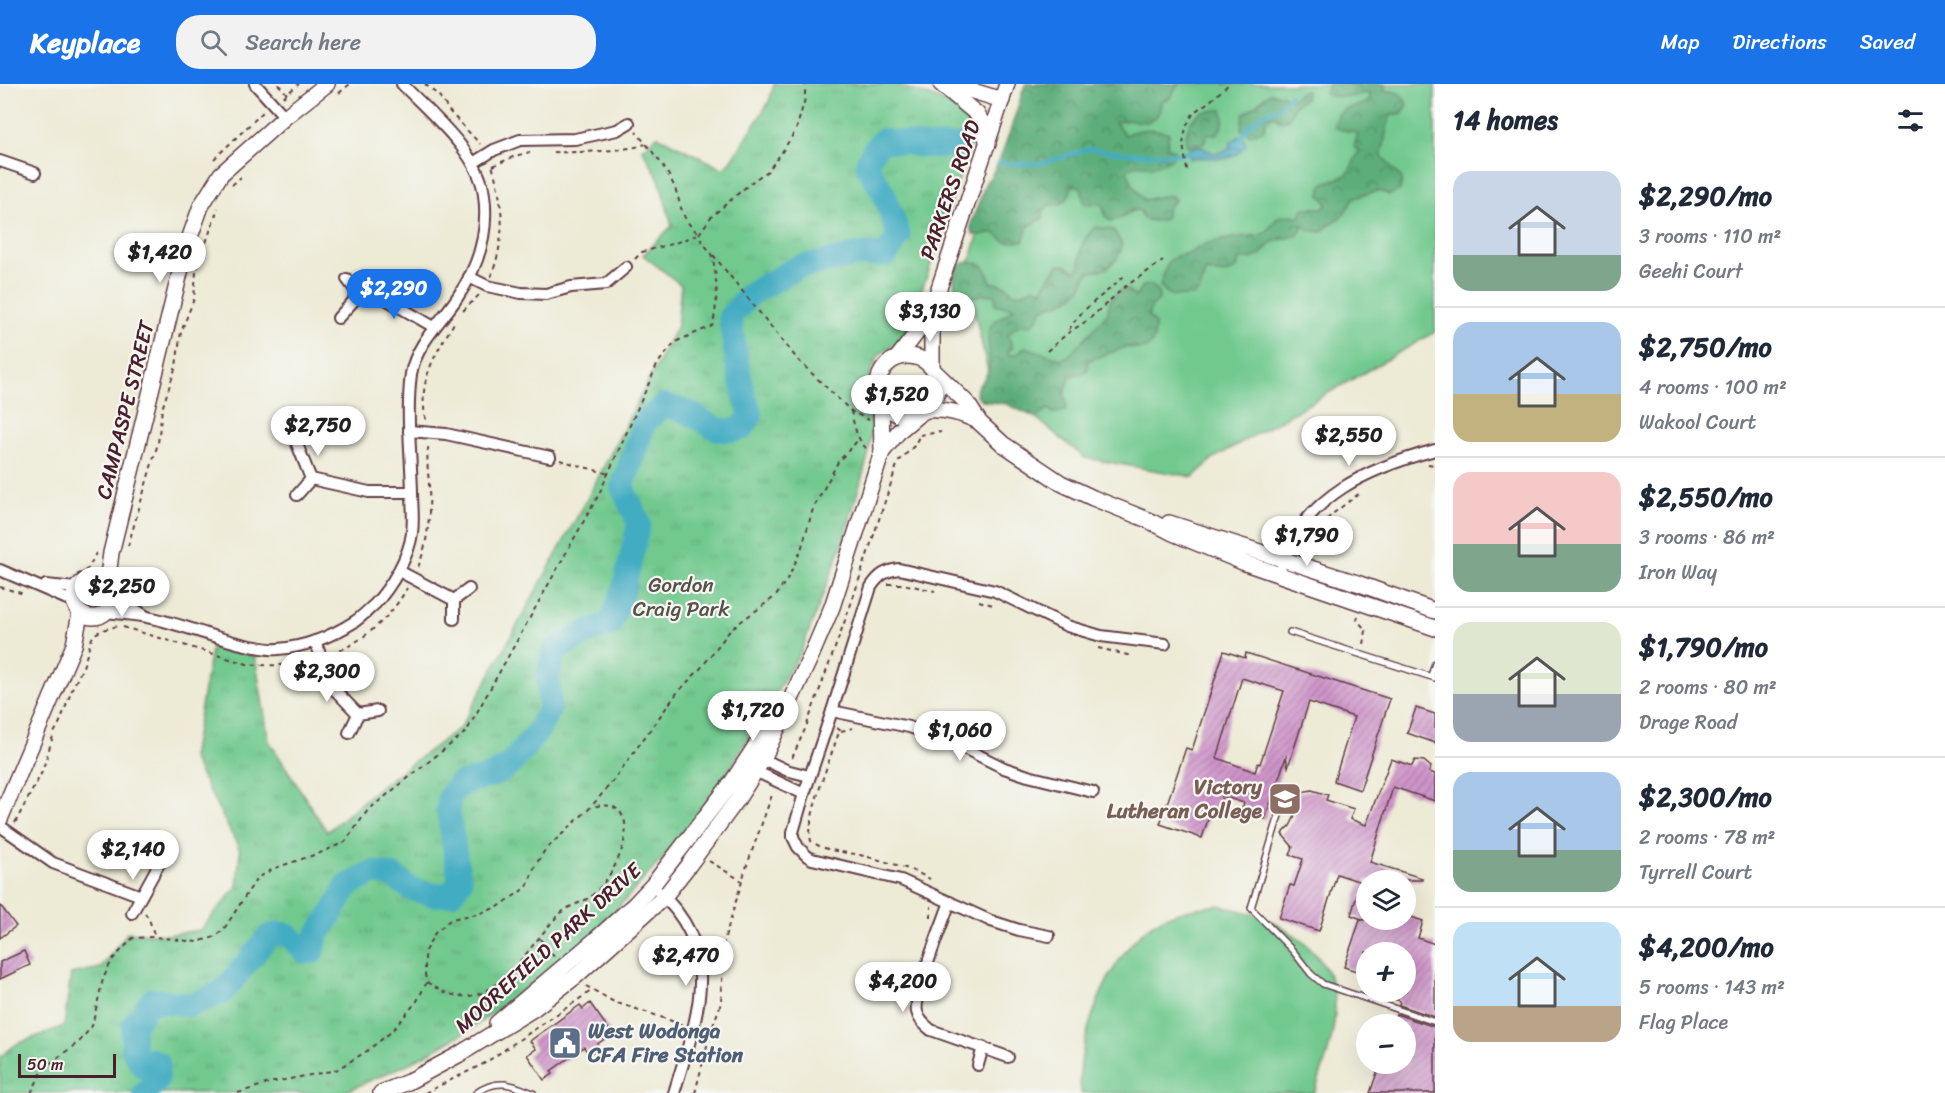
<!DOCTYPE html>
<html lang="en">
<head>
<meta charset="utf-8">
<style>
  :root { --surface:#fff; --page:#f2f2f3; --text:#1f2937; --muted:#747a83; --line:#e0e1e3; --accent:#1a73e8 }
  body { margin:0; font-family:Sriracha,sans-serif; background:var(--page); color:var(--text); height:100vh; display:flex; flex-direction:column; font-size:22px; white-space:nowrap }
  * { box-sizing:border-box; margin:0 }
  p { font-size:20px; color:var(--muted) }
  .icon { flex:none; width:33px; height:33px; fill:none; stroke:currentColor; stroke-width:2; stroke-linecap:round; stroke-linejoin:round }
  .map { position:relative; flex:1; overflow:hidden }
  .panel { display:flex; flex-direction:column; background:var(--surface); width:510px }
  .panel>* { flex:none }
  .controls { position:absolute; left:1356px; top:786px; display:grid; gap:12px }
  .controls a { display:grid; place-items:center; width:60px; height:60px; border-radius:50%; background:var(--surface); box-shadow:0 6px 24px #0002; font-size:30px }
  .scale { position:absolute; left:18px; bottom:15px; width:98px; box-sizing:border-box; padding-left:6px; border:3px solid #4a1f2b; border-top:0; font-size:16px; line-height:21px; white-space:nowrap; color:#4a1f2b; -webkit-text-stroke:4px #f6f6f2; paint-order:stroke }
  .price { position:absolute; translate:-50% -51px; padding:0 14px; border-radius:21px; background:#fff; color:#222; font-size:20px; line-height:39px; filter:drop-shadow(0 2px 3px #0008) }
  .price::after { content:''; position:absolute; left:50%; top:36px; width:18px; height:14px; margin-left:-9px; background:inherit; clip-path:polygon(0 0,100% 0,50% 100%) }
  .price.on { background:var(--accent); color:#fff }
  ul { padding:0; list-style:none }
  li { display:flex; align-items:center; gap:18px; height:150px; padding:0 18px }
  li+li { border-top:2px solid var(--line) }
  li span { display:grid; place-items:center; flex:none; width:168px; height:120px; border-radius:18px; color:#555 }
  li>.icon { margin-inline-start:auto }
  span .icon { width:72px; height:72px; fill:#fffc; stroke-width:1 }
  li b { font-size:26px }
  h2 { display:flex; justify-content:space-between; align-items:center; height:72px; padding:0 18px; font-size:26px }
  header { display:flex; align-items:center; gap:36px; box-sizing:border-box; height:84px; padding:0 30px; background:var(--accent); color:#fff }
  header strong { font-size:28px }
  nav { display:flex; gap:33px; margin-inline-start:auto; font-size:21px }
  .search { width:420px; height:54px; background:var(--page); display:flex; align-items:center; gap:15px; box-sizing:border-box; padding:0 21px; border-radius:24px; color:var(--muted); font-size:22px }
  main { display:flex; flex:1; min-height:0 }
  .map>svg:first-child { display:block }
</style>
</head>
<body>
<header>
<strong>Keyplace</strong>
<div class="search"><svg class="icon" aria-label="search" viewBox="0 0 24 24"><circle cx="10" cy="10" r="6"/><path d="M15 15l6 6"/></svg>Search here</div>
<nav><a>Map</a><a>Directions</a><a>Saved</a></nav>
</header>
<main>
<div class="map">
<svg width="1435" height="1009" viewBox="0 0 1435 1009">
  <defs>
    <pattern id="forest-crowns" width="20" height="18" patternUnits="userSpaceOnUse" patternTransform="scale(1.5)"><rect width="20" height="18" fill="#5cad79"/><path d="M2 6a3 3 0 1 1 6 0M12 15a3 3 0 1 1 6 0" fill="none" stroke="#4e8c63"/></pattern>
    <pattern id="park-tufts" width="24" height="20" patternUnits="userSpaceOnUse" patternTransform="scale(1.5)"><rect width="24" height="20" fill="#71c98e"/><path d="M3 7l-1-3M5 7V3M7 7l1-3M15 17l-1-3M17 17v-4M19 17l1-3" fill="none" stroke="#63ac7b"/></pattern>
    <pattern id="water-rules" width="6" height="5" patternUnits="userSpaceOnUse" patternTransform="scale(1.5)"><rect width="6" height="5" fill="#43acc2"/><path d="M0 2.5h6" fill="none" stroke="#3a8b9e"/></pattern>
    <pattern id="building-hatch" width="6" height="6" patternUnits="userSpaceOnUse" patternTransform="scale(1.5)"><rect width="6" height="6" fill="#cf95ca"/><path d="M-1 1l2-2M0 6l6-6M5 7l2-2" fill="none" stroke="#aa79a4"/></pattern>
  </defs>
  <rect width="100%" height="100%" fill="#f6f6f2"/>
  <filter id="ink" filterUnits="userSpaceOnUse"><feTurbulence type="fractalNoise" baseFrequency=".0167" numOctaves="2"/><feDisplacementMap in="SourceGraphic" scale="12" xChannelSelector="R" yChannelSelector="G"/><feConvolveMatrix kernelMatrix="1 2 1 2 8 2 1 2 1" color-interpolation-filters="sRGB"/></filter>
  <filter id="wash" filterUnits="userSpaceOnUse"><feTurbulence type="fractalNoise" baseFrequency=".008" numOctaves="4" result="noise"/><feDisplacementMap in="SourceGraphic" scale="24" xChannelSelector="R" yChannelSelector="G"/><feGaussianBlur stdDeviation="1.35" result="paint"/><feColorMatrix in="noise" values="0 0 0 0 0 0 0 0 0 0 0 0 0 0 0 0 0 1.4 0 .05"/><feComposite in="paint" operator="in"/></filter>
  <g filter="url(#wash)">
    <rect width="100%" height="100%" fill="#edead5"/>
    <g fill="#71c98e" stroke="#5e745c" stroke-width="1.5">
      <path d="M1028,0H1435V248L1214,374L1193,393L1085,374L990,296L966,189Z"/>
      <path d="M1219,821C1234,825 1249,828 1264,834C1294,846 1329,874 1334,909C1339,941 1325,980 1314,1009H1081C1074,959 1110,868 1153,840C1174,826 1195,824 1219,821Z"/>
    </g>
    <g fill="url(#forest-crowns)" stroke="#536652" stroke-width="1.5">
      <path d="M1025,0H1180L1177,2L1170,14L1163,16L1158,30L1154,35L1146,38L1130,36L1115,38L1125,51C1140,44 1153,44 1169,49L1167,63L1175,67L1173,74L1152,83C1142,80 1135,78 1127,87L1134,103L1144,116C1154,115 1161,110 1172,112L1175,116L1168,123L1165,134C1158,139 1150,137 1142,134L1141,127L1134,126C1125,130 1121,135 1111,137L1105,132L1103,121C1096,118 1091,121 1084,119L1081,103L1073,101L1067,115L1059,121H1049L1044,126L1043,134L1028,143L1023,157L1006,158C1002,156 998,150 994,149C987,147 981,153 974,151L971,146V140L986,98C999,88 1019,20 1025,0Z"/>
      <path d="M1330,0H1384L1386,7C1398,6 1402,11 1408,21L1402,29L1391,31C1385,44 1386,58 1381,71L1402,95L1400,106L1389,111L1383,108L1376,107L1354,114L1343,131L1321,148L1309,146L1303,141L1298,151L1272,158L1260,171L1250,175H1239L1237,184C1223,193 1220,189 1205,187L1200,206L1193,212C1178,212 1169,215 1160,201L1168,178L1177,172L1190,169L1205,160L1237,153L1261,151L1268,146L1278,133L1291,131L1300,133L1303,124H1323L1327,119L1320,111L1322,101C1330,95 1343,96 1348,89C1353,82 1354,74 1360,67L1354,63L1358,49C1350,46 1342,48 1335,43C1337,18 1355,27 1369,17L1370,10C1364,9 1361,10 1355,12C1349,13 1332,13 1325,10L1326,5Z"/>
      <path d="M1306,7L1305,14L1295,21L1288,35L1280,36L1273,31L1265,39L1264,46L1250,51L1241,45L1244,29C1255,25 1261,15 1270,9L1282,11L1292,15L1301,8Z"/>
      <path d="M1222,26C1226,35 1223,43 1216,50H1207L1204,59L1187,61C1183,49 1191,34 1202,28C1208,26 1215,27 1222,26Z"/>
      <path d="M1095,143L1114,146L1121,159V166L1116,175L1107,184L1088,189L1084,195L1083,201L1078,208L1061,219L1049,221L1041,226L1038,234L1031,241C1019,239 1015,242 1008,251L1013,264L1007,267L1009,271L1017,270L1025,263L1062,275L1070,271L1077,262L1091,248L1108,229C1108,217 1113,212 1122,205L1128,206L1135,213L1143,202L1151,201L1158,207L1159,215L1150,225L1148,232L1155,240L1154,254L1149,263L1139,265L1126,263L1087,277L1088,284L1083,290H1076L1070,293L1064,310L1066,318V325L1062,328L1053,329L1048,325L1036,334L1007,320L983,317L976,311L977,303C1004,278 977,256 994,238C999,233 1008,230 1014,224L996,221L995,211C978,208 972,219 955,207C954,201 953,193 955,187C961,176 977,175 985,184C988,187 989,194 991,198L1006,202L1013,209H1023L1033,203L1041,206L1058,181H1066L1075,187L1080,183C1079,166 1083,154 1095,143Z"/>
    </g>
    <path fill="url(#park-tufts)" stroke="#5e745c" stroke-width="1.5" d="M774,0H896L959,23L974,48L929,186L905,253L879,271L871,288L866,308L873,333L868,372L844,456L801,568L701,732L586,859L471,945L412,978L342,1009H0V973L17,960L64,942L71,890L101,884L128,848L166,851L200,846L237,803L240,766L192,674L212,560L255,573L269,657L327,748L377,705L461,643L587,415L677,242L681,201L643,171L672,142L659,95L642,65L657,52L724,85L732,76L769,18Z"/>
    <path fill="url(#water-rules)" stroke="#466676" stroke-width="1.5" d="M1240,52L1245,56L1246,62C1242,65 1238,69 1234,72C1220,78 1204,71 1189,75V63L1201,62C1210,70 1218,71 1229,64L1231,58Z"/>
    <g fill="none" stroke-linecap="round" stroke-linejoin="round">
      <g stroke="#43acc2" stroke-width="4">
        <path d="M1239,57L1249,41L1263,30L1278,24L1290,11"/>
        <path d="M999,79L1038,80L1089,65L1132,70H1178L1194,67"/>
      </g>
      <path stroke="#43acc2" stroke-width="24" d="M145,1009L157,997L158,979L148,975L144,983L133,966V941L152,916L190,921L223,908L268,853C289,843 292,856 305,868H313L317,851L334,826L347,802L374,788L393,792L411,805L434,811L451,810L460,798L448,726L449,714L459,700L493,691L509,682L536,650L550,625L548,593L554,567L590,547L610,541L624,504L639,439L622,403L645,338L664,321C673,324 683,326 691,330C713,341 715,351 743,344L751,331C739,300 735,266 730,233L750,210L798,183L859,171H886L899,152L884,110L868,84V77L874,66L883,56L931,63L959,62"/>
    </g>
    <g id="blocks">
      <g fill="url(#building-hatch)" fill-rule="evenodd">
        <path d="M1224,567L1245,574L1246,569L1390,615L1360,706L1334,697L1354,633L1309,618L1288,683L1286,673L1265,735L1241,727L1244,719L1222,712L1218,725L1212,723L1202,754L1160,740L1186,664L1192,666ZM1242,594L1284,607L1260,680L1258,679L1255,688L1217,674Z"/>
        <path d="M1416,624L1435,630V659L1407,649Z"/>
        <path d="M1391,675L1412,682L1415,676L1424,677L1431,683L1429,688L1435,690V717L1393,703L1370,778L1422,794V796H1366V836H1406V831L1423,837L1418,854L1435,860V933L1399,921L1400,917L1377,909V908H1406V868H1366V890L1344,883L1360,836H1364L1351,831L1361,798L1337,790L1319,847L1279,834L1290,801L1294,802L1303,775L1290,771L1293,763L1282,750L1290,742L1294,734L1297,718L1295,709L1312,706L1328,711L1326,716L1354,725L1350,735L1366,741Z"/>
        <path d="M0,821L16,842L0,854Z"/>
        <path d="M24,867L30,881L0,895V878Z"/>
        <path d="M590,919L612,950L596,961L598,964L589,971L584,963L551,987L553,990L544,996L527,971L536,965L530,957L580,921L583,925Z"/>
        <path d="M1396,930L1435,943V1009H1370L1380,980H1406V940H1392Z"/>
      </g>
    </g>
  </g>
  <g filter="url(#ink)">
    <use href="#blocks" fill-opacity="0" stroke="#623d44" stroke-width="1.5"/>
    <g fill="none" stroke-linecap="round" stroke-linejoin="round">
      <defs>
        <g id="lane">
          <path d="M1290,548L1435,594"/>
          <path d="M1431,592L1435,579"/>
          <path d="M1280,728L1251,824L1293,867L1311,890L1323,900L1435,938"/>
          <path d="M476,1009C497,994 511,1000 533,1009"/>
        </g>
        <g id="street">
          <path d="M255,0L285,33"/>
          <path d="M0,77L35,89"/>
          <path d="M473,79L494,66L520,56L575,55L617,46L629,39"/>
          <path d="M469,193L487,202L521,209L546,210L571,203L606,200L626,183"/>
          <path d="M359,211L382,213L434,243"/>
          <path d="M338,234L359,211L347,195"/>
          <path d="M409,347L446,350L550,373"/>
          <path d="M297,360L311,395"/>
          <path d="M297,411L311,395L369,408H412"/>
          <path d="M1282,481C1304,411 1370,384 1435,366"/>
          <path d="M0,486L74,518"/>
          <path d="M399,487L454,516L469,505"/>
          <path d="M46,501L76,504"/>
          <path d="M112,511L144,531"/>
          <path d="M106,528C120,530 134,530 147,533C184,540 219,557 256,563C263,564 271,566 278,565C305,563 332,552 354,538C362,533 368,526 375,520C391,503 409,473 412,449C414,435 412,422 412,408C411,369 406,329 411,290C416,260 441,238 457,214C479,182 489,149 484,111C480,70 430,29 402,0"/>
          <path d="M454,535V516"/>
          <path d="M315,557L333,604L358,630L378,627"/>
          <path d="M832,627L909,643L952,658L1004,684L1028,692L1093,708"/>
          <path d="M349,649L358,630"/>
          <path d="M757,675H763L786,686L809,692"/>
          <path d="M753,683L755,687L804,710"/>
          <path d="M0,742L53,779L141,812"/>
          <path d="M659,808C726,869 696,935 674,1009"/>
          <path d="M950,818C943,838 913,911 917,928C919,936 925,941 931,946L1008,973"/>
          <path d="M132,829L160,778"/>
          <path d="M1049,852L1019,846L991,837L901,796L812,775L807,772L798,763L793,753V748L804,710L832,627L871,503C879,491 885,487 899,485L995,507L1067,542L1101,552L1165,560"/>
          <path d="M978,981L983,963"/>
        </g>
        <g id="secondary">
          <path d="M941,0L977,30L982,39L988,60"/>
          <path d="M950,0L1002,16"/>
          <path d="M932,225V283"/>
          <circle cx="908" cy="302" r="30"/>
          <path d="M898,273L918,247L932,225L1007,0"/>
          <path d="M936,289L967,319L980,339L1003,360L1061,399L1093,414L1148,436L1173,449L1245,479L1435,544"/>
          <path d="M881,316L882,368"/>
          <path d="M927,326C947,325 961,329 978,337"/>
          <path d="M1169,439L1357,499L1435,527"/>
          <circle cx="93" cy="514" r="19"/>
          <path d="M107,500L111,469L186,164L201,122L221,90L285,33L327,0"/>
          <path d="M0,735L74,561L80,529"/>
          <path d="M497,939L594,857L635,820L652,802L732,698L772,637"/>
          <path d="M381,1009L408,998L458,971L533,925L576,892L664,813L689,781L737,716L763,675L811,572L832,523L882,368L900,346L919,330"/>
        </g>
      </defs>
      <use href="#lane" stroke="#623d44" stroke-width="8"/>
      <use href="#street" stroke="#623d44" stroke-width="14"/>
      <use href="#secondary" stroke="#623d44" stroke-width="18"/>
      <g stroke="#623d44" stroke-width="2" stroke-dasharray="4.5 4.5" stroke-linecap="butt">
        <path d="M278,0L287,10"/>
        <path d="M425,0L440,13L450,28L480,60"/>
        <path d="M339,9L350,0"/>
        <path d="M283,13L299,0"/>
        <path d="M553,68C571,69 632,67 645,60"/>
        <path d="M214,75L264,27"/>
        <path d="M493,82L515,72L530,68"/>
        <path d="M1187,86L1183,60L1186,43L1194,28L1209,18L1229,0"/>
        <path d="M232,101L241,93"/>
        <path d="M713,171L798,276L851,327L869,336"/>
        <path d="M635,175L642,168L675,159L699,150C679,133 683,124 674,102C665,81 650,65 636,48"/>
        <path d="M491,193C506,152 504,122 492,81"/>
        <path d="M463,227L480,210"/>
        <path d="M1069,246C1082,222 1106,211 1124,192"/>
        <path d="M1047,267L1068,249L1088,236L1126,202L1163,177"/>
        <path d="M851,327C854,342 857,357 869,367"/>
        <path d="M426,336C417,297 435,271 454,239"/>
        <path d="M920,351L941,348"/>
        <path d="M560,376L609,390"/>
        <path d="M1428,380L1435,381"/>
        <path d="M1322,443L1331,431L1360,409"/>
        <path d="M128,462L158,359L162,325L176,282L181,248L194,215L196,188L218,124"/>
        <path d="M418,483C429,457 430,429 429,401C428,386 426,373 429,359"/>
        <path d="M77,491L88,485L96,469"/>
        <path d="M888,500H903L935,507"/>
        <path d="M0,503L24,510"/>
        <path d="M979,517L993,521"/>
        <path d="M1358,532L1357,536L1366,546L1364,561"/>
        <path d="M123,543L247,580C268,582 289,582 309,577"/>
        <path d="M1098,564L1132,572"/>
        <path d="M332,570C362,558 391,534 407,504"/>
        <path d="M837,644L841,647L838,651C831,673 805,736 811,757C823,767 845,768 860,771C884,777 908,783 930,795"/>
        <path d="M841,647L853,644"/>
        <path d="M792,674L806,643L851,520L898,378L914,362L920,351"/>
        <path d="M15,739L42,688L54,649L60,638L73,603L83,583L92,554L95,550L102,546L118,542"/>
        <path d="M709,777L742,797"/>
        <path d="M145,829L149,835L155,853"/>
        <path d="M931,834V822"/>
        <path d="M540,855L555,874"/>
        <path d="M427,898C491,945 523,864 562,828C570,821 582,819 590,813C608,800 634,755 623,733C617,720 605,720 592,723"/>
        <path d="M586,902L614,918L646,928L683,941"/>
        <path d="M710,950L721,919L724,857L745,787L773,708"/>
        <path d="M31,1009L44,984L80,957L92,942L103,895L112,876L133,854L155,853L197,858L215,853L224,845L257,794L275,784L320,769L345,758L368,726L466,648L599,410L658,279L675,258L712,242C718,225 718,188 711,170C708,163 701,159 699,150L711,133L754,96L768,87L782,68L796,46L805,15V0"/>
        <path d="M238,1009L269,999L336,986L367,967L391,948L417,917L427,898L425,891V867L435,849L451,835L477,830L498,823L527,803L535,782L545,766L591,723L612,698L677,609L701,584L732,544L776,512L789,492L801,466L813,425L838,378L859,355"/>
        <path d="M425,1009L485,979L591,907"/>
        <path d="M695,1009L710,950L705,949"/>
      </g>
      <use href="#lane" stroke="#fff" stroke-width="5"/>
      <use href="#street" stroke="#fff" stroke-width="10"/>
      <use href="#secondary" stroke="#fff" stroke-width="15"/>
    </g>
  </g>
  <defs>
    <symbol id="school-square" viewBox="-11 -11 22 22"><rect x="-9" y="-9" width="18" height="18" rx="4" fill="#8d6e63" stroke="#f6f6f2"/><path d="M0-5L7-2L0 1L-7-2ZM-4 1L0 2.5L4 1V4Q0 6-4 4Z" fill="#fff"/></symbol>
    <symbol id="civic-square" viewBox="-11 -11 22 22"><rect x="-9" y="-9" width="18" height="18" rx="4" fill="#5c6f8a" stroke="#f6f6f2"/><path d="M-.6-6.5H3V-4.5H.6V-3L4-1V1h2V6H-6V1h2V-1L-.6-3ZM-1.2 2.5V6h2.4V2.5Z" fill="#fff"/></symbol>
  </defs>
  <g fill-rule="evenodd">
    <use href="#school-square" x="1266" y="696" width="38" height="38"/>
    <use href="#civic-square" x="546" y="940" width="38" height="38"/>
  </g>
  <g text-anchor="middle" dominant-baseline="central" stroke-width="4.5" stroke-linejoin="round" paint-order="stroke">
    <g font-size="21" fill="#4a1f2b" stroke="#f6f6f2">
      <text transform="translate(950 106) rotate(-71)">PARKERS ROAD</text>
      <text transform="translate(125 326) rotate(-76)">CAMPASPE STREET</text>
      <text transform="translate(548 864) rotate(-42)">MOOREFIELD PARK DRIVE</text>
    </g>
    <g font-size="21" fill="#565249" stroke="#f6f6f2">
      <text x="681" y="501">Gordon<tspan x="681" dy="24">Craig Park</tspan></text>
    </g>
    <g font-size="21" font-weight="bold" fill="#785e54" stroke="#f6f6f2" text-anchor="end">
      <text x="1262" y="703">Victory<tspan x="1262" dy="24">Lutheran College</tspan></text>
    </g>
    <g font-size="21" font-weight="bold" fill="#4e5e75" stroke="#f6f6f2" text-anchor="start">
      <text x="588" y="947">West Wodonga<tspan x="588" dy="24">CFA Fire Station</tspan></text>
    </g>
  </g>
</svg>
<div class="controls">
<a><svg class="icon" aria-label="layers" viewBox="0 0 24 24"><path d="M12 4l9 5-9 5-9-5zM3 14l9 5 9-5"/></svg></a>
<a>+</a>
<a>−</a>
</div>
<div class="scale">50 m</div>
<b class="price" style="left:160px;top:200px">$1,420</b>
<b class="price on" style="left:394px;top:236px">$2,290</b>
<b class="price" style="left:930px;top:259px">$3,130</b>
<b class="price" style="left:897px;top:342px">$1,520</b>
<b class="price" style="left:318px;top:373px">$2,750</b>
<b class="price" style="left:1349px;top:383px">$2,550</b>
<b class="price" style="left:1307px;top:483px">$1,790</b>
<b class="price" style="left:122px;top:534px">$2,250</b>
<b class="price" style="left:327px;top:619px">$2,300</b>
<b class="price" style="left:753px;top:658px">$1,720</b>
<b class="price" style="left:960px;top:678px">$1,060</b>
<b class="price" style="left:133px;top:797px">$2,140</b>
<b class="price" style="left:686px;top:903px">$2,470</b>
<b class="price" style="left:903px;top:929px">$4,200</b>
</div>
<section class="panel">
<h2>14 homes<svg class="icon" aria-label="filters" viewBox="0 0 24 24"><path d="M4 7h16M4 17h16"/><circle cx="9" cy="7" r="2"/><circle cx="15" cy="17" r="2"/></svg></h2>
<ul>
<li><span style="background:linear-gradient(#c9d6e8 70%,#7fa58c 0)"><svg class="icon" aria-label="home" viewBox="0 0 24 24"><path d="M3 11l9-7 9 7M6 9v11h12V9"/></svg></span><div><b>$2,290/mo</b><p>3 rooms · 110 m²</p><p>Geehi Court</p></div></li>
<li><span style="background:linear-gradient(#a9c7e8 60%,#c2b280 0)"><svg class="icon" aria-label="home" viewBox="0 0 24 24"><path d="M3 11l9-7 9 7M6 9v11h12V9"/></svg></span><div><b>$2,750/mo</b><p>4 rooms · 100 m²</p><p>Wakool Court</p></div></li>
<li><span style="background:linear-gradient(#f6c9c9 60%,#7fa58c 0)"><svg class="icon" aria-label="home" viewBox="0 0 24 24"><path d="M3 11l9-7 9 7M6 9v11h12V9"/></svg></span><div><b>$2,550/mo</b><p>3 rooms · 86 m²</p><p>Iron Way</p></div></li>
<li><span style="background:linear-gradient(#dfe7d0 60%,#9aa5b1 0)"><svg class="icon" aria-label="home" viewBox="0 0 24 24"><path d="M3 11l9-7 9 7M6 9v11h12V9"/></svg></span><div><b>$1,790/mo</b><p>2 rooms · 80 m²</p><p>Drage Road</p></div></li>
<li><span style="background:linear-gradient(#a9c7e8 65%,#7fa58c 0)"><svg class="icon" aria-label="home" viewBox="0 0 24 24"><path d="M3 11l9-7 9 7M6 9v11h12V9"/></svg></span><div><b>$2,300/mo</b><p>2 rooms · 78 m²</p><p>Tyrrell Court</p></div></li>
<li><span style="background:linear-gradient(#bfe0f5 70%,#b9a48a 0)"><svg class="icon" aria-label="home" viewBox="0 0 24 24"><path d="M3 11l9-7 9 7M6 9v11h12V9"/></svg></span><div><b>$4,200/mo</b><p>5 rooms · 143 m²</p><p>Flag Place</p></div></li>
</ul>
</section>
</main>
</body>
</html>
